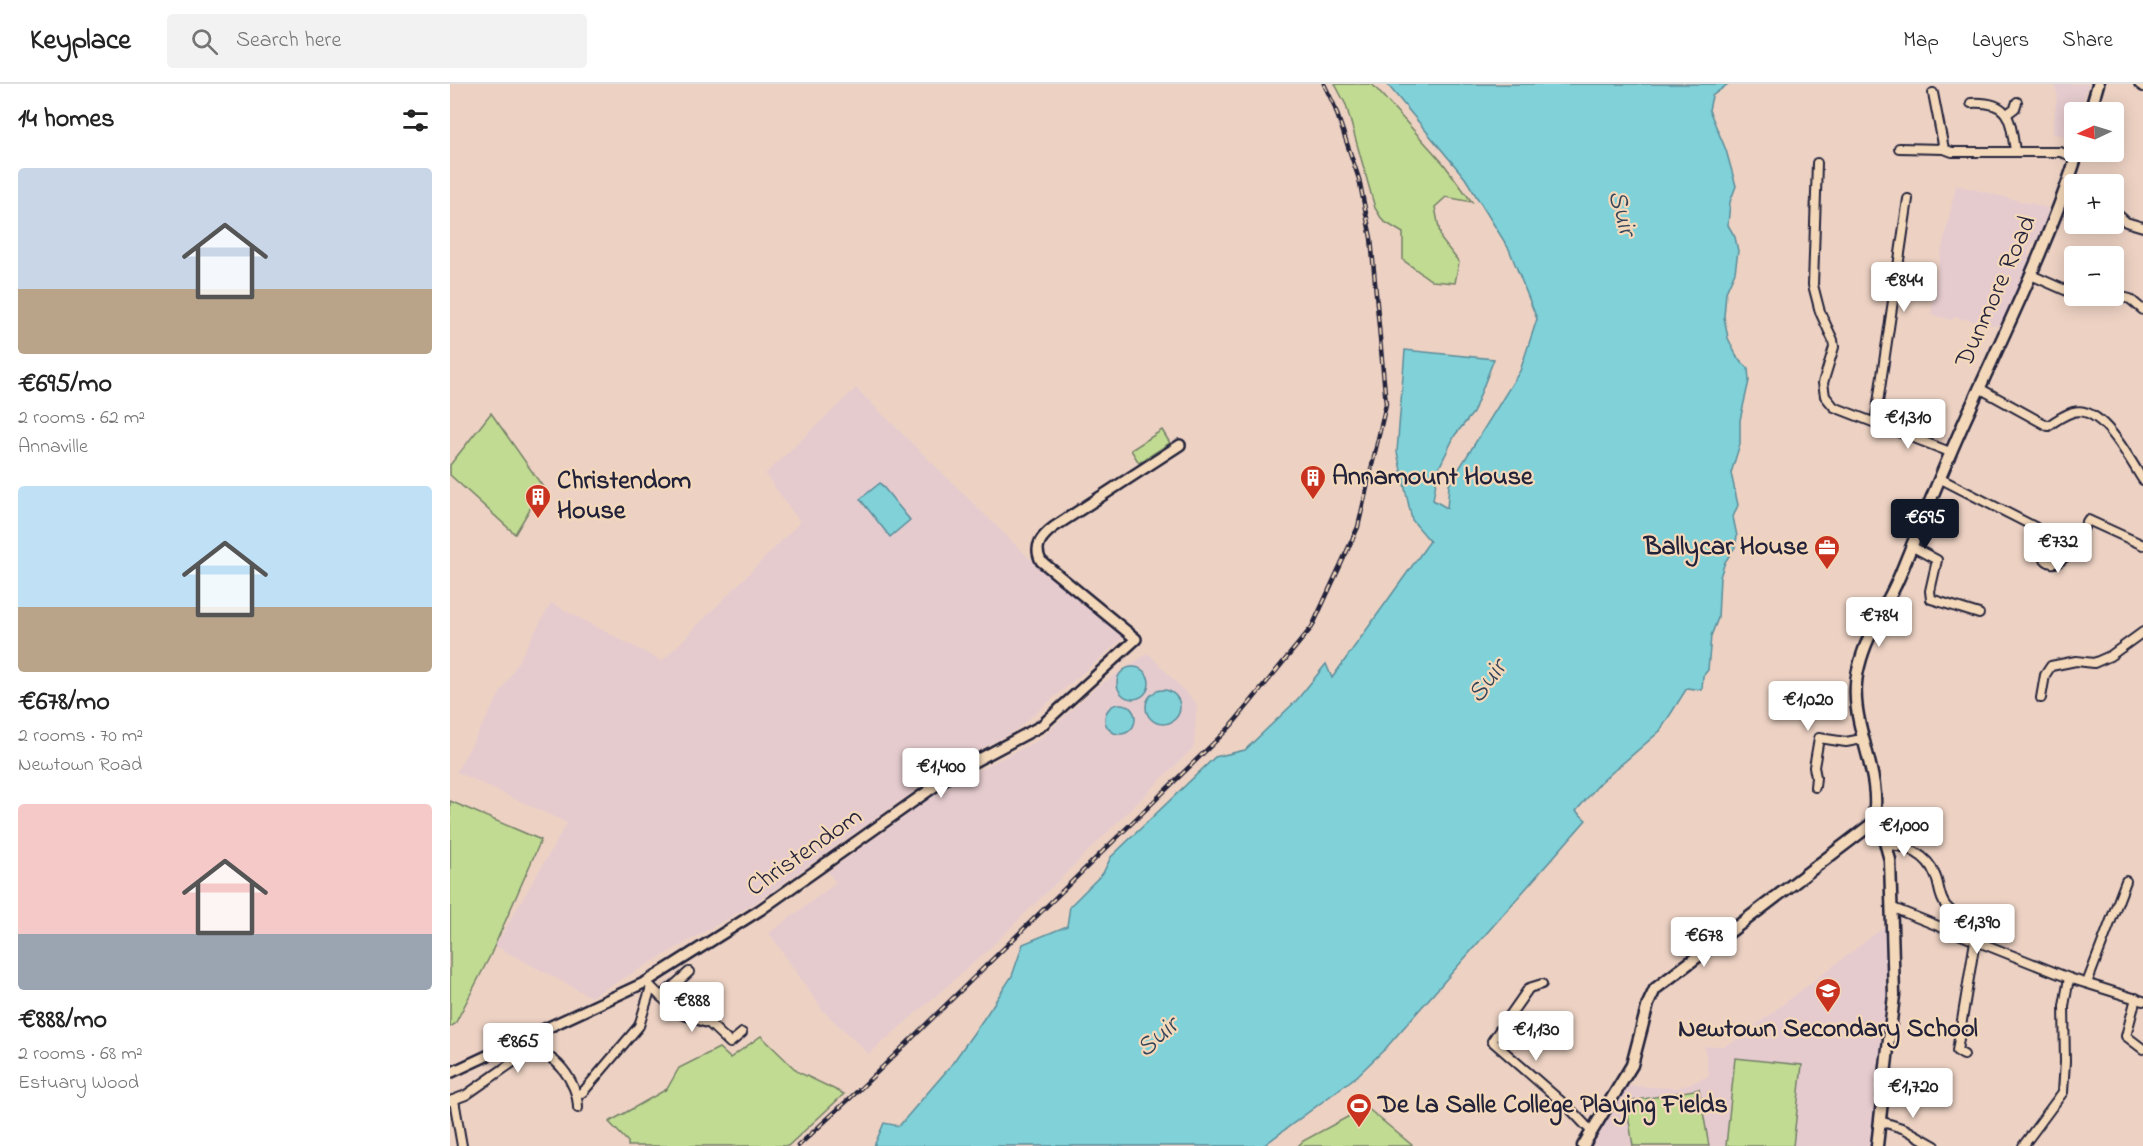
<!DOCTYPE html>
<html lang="en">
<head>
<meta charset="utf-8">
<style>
  :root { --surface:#fff; --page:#f2f2f2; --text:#222; --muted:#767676; --line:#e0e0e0; --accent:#111827 }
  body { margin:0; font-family:"Indie Flower",sans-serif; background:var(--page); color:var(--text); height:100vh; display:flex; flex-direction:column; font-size:22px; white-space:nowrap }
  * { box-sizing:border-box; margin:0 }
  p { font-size:20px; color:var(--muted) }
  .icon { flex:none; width:33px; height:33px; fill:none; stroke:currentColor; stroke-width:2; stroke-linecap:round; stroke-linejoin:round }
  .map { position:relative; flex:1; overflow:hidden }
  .panel { display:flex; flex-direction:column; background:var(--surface); width:450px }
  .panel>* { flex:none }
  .needle { width:39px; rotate:266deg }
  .fabs { position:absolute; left:1614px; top:18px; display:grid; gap:12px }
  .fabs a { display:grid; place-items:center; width:60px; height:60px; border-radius:6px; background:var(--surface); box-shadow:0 3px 15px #0003; font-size:30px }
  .price { position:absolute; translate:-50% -51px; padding:0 14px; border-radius:6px; background:#fff; color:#222; font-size:20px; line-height:39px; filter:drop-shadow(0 2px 3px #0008) }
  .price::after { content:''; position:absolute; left:50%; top:36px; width:18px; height:14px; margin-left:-9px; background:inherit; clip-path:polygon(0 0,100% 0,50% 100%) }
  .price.selected { background:var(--accent); color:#fff }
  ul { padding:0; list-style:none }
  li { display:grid; align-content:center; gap:12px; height:318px; padding:0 18px }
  li span { display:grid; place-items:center; height:186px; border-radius:6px; color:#555 }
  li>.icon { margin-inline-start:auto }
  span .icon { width:108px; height:108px; fill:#fffc; stroke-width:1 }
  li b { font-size:26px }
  h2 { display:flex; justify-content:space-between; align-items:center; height:72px; padding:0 18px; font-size:26px }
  header { display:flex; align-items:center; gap:36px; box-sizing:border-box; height:84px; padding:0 30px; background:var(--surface); border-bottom:2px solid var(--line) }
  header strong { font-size:28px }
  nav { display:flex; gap:33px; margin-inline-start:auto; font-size:21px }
  .search { width:420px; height:54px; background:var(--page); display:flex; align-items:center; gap:15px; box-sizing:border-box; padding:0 21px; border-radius:6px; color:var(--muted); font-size:22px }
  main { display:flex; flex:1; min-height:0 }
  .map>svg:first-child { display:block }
</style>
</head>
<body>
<header>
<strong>Keyplace</strong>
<div class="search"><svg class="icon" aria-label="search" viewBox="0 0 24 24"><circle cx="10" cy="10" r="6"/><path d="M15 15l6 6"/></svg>Search here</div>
<nav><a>Map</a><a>Layers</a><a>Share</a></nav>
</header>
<main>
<section class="panel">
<h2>14 homes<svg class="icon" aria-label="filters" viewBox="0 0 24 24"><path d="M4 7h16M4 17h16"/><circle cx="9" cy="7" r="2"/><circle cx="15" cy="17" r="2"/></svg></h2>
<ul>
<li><span style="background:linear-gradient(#c9d6e8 65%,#b9a48a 0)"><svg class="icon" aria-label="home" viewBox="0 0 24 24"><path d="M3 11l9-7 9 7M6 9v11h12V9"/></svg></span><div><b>€695/mo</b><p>2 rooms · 62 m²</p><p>Annaville</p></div></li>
<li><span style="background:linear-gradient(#bfe0f5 65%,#b9a48a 0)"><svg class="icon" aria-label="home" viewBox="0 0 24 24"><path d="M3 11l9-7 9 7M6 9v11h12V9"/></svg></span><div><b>€678/mo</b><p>2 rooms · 70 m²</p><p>Newtown Road</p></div></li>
<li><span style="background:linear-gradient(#f6c9c9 70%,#9aa5b1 0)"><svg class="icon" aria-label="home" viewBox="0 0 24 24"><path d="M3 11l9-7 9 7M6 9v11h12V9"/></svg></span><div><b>€888/mo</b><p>2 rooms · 68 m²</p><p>Estuary Wood</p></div></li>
</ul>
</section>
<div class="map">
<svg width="1693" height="1062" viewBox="0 0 1693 1062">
  <rect width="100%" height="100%" fill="#edd2c3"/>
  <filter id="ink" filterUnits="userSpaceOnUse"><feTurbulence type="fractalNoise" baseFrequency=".0167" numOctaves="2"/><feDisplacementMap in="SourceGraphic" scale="12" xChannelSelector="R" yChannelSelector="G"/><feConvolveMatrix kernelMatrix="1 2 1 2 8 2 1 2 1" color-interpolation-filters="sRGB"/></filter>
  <g filter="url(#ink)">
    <g fill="#e5cbce">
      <path d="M1604,0H1639L1629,28H1624L1620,54L1603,49L1607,10Z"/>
      <path d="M1506,101L1599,124L1590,154L1582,159L1578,169L1581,176L1552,243L1504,233L1502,236L1481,231L1488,183Z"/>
      <path d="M406,304L577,472L675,553L566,646L499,683L305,819L141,913L45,862L117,739L6,688L101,519L212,577L350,438L315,390Z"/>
      <path d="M698,569L747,620L744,663L534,870L419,970L373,927L319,849L386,799L378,788L498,701L589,656L644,605Z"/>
      <path d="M1438,840L1439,904L1421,1062H1139L1177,1002L1228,1004L1259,992L1254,962H1274L1286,956Z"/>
    </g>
    <g fill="#c1db92" stroke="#727e66" stroke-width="1.5">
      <path d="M885,0H922L993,79L1022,118L996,113L985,123L991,155L1009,178L1005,199L982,197L953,176V149L933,137L925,124L896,21Z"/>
      <path d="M41,329L93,403L65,450L0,391V381Z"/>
      <path d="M712,346L720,359L689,379L681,366Z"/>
      <path d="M0,717L91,756L40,872L5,940L0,943Z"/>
      <path d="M311,952L348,988L394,1010L338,1062H178V1058L159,1038L217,1005L229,984L269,964L280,974Z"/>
      <path d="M1285,974L1352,981L1343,1062H1276Z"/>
      <path d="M1249,1005L1259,1062H1183L1176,1018Z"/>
      <path d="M916,1023L963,1062H848L853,1057Z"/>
    </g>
    <g fill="#80d1d8" stroke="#5a8b99" stroke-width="1.5">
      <path d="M937,0H1278L1262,12L1259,26L1276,66L1286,102L1280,118L1278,141L1285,153L1288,167L1285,188L1276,208L1274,233L1278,254L1287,273L1298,284L1299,297L1290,336V360L1281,389L1288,421L1283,433L1287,452L1285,463L1275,478L1270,493L1268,534L1261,552L1258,586L1253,592L1252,606L1237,604L1210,647L1151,698L1126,727L1136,736L935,965L907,992L813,1062H424L434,1039L449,1042L499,984L535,933L562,892L573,860L617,842L620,822L653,789L661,773L765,673L795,666L846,617L876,580L882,594L980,457L962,436L947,368L955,266L1044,275L1023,329L1005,351L988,386L983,416L997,424L999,401L1070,287L1087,235L1059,165L1015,94Z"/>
      <path d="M430,399L460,436L440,453L410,415Z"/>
      <circle cx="683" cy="599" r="16"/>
      <circle cx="713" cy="623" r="17"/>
      <circle cx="670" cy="635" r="15"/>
    </g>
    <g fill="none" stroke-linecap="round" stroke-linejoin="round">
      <defs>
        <g id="minor">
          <path d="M1689,0L1693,3"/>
          <path d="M1483,9L1494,65"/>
          <path d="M1521,19C1560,17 1560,34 1565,67"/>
          <path d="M1557,30L1565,24L1567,18"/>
          <path d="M1449,64L1494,65L1502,68H1610L1626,73"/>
          <path d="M1367,79L1363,201L1370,228L1383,256L1384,263L1373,299L1375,312L1384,323L1500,368"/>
          <path d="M1619,95L1634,100"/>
          <path d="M1664,127L1676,138L1693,143"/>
          <path d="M1581,191L1624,210"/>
          <path d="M1664,211L1680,215L1693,226"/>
          <path d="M1634,212H1640"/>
          <path d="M1529,304L1598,342C1605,337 1614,331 1623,328C1652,320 1679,375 1693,396"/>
          <path d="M1425,339L1458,115"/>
          <path d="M1489,394L1585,443C1584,459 1595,493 1615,473C1625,464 1631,448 1638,436L1693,461"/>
          <path d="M1461,462L1487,476L1480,507L1481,515L1529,530"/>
          <path d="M1591,614L1595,591L1601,582L1626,577L1644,579L1660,572L1693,548"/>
          <path d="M1365,703L1366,693L1364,683L1369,654L1396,658L1412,655"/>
          <path d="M1437,761C1456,761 1478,771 1485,791C1490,801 1488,812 1496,822C1503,831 1516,836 1527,842"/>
          <path d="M1443,824L1619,894L1693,917"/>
          <path d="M1637,899L1676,797"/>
          <path d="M1092,900L1079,904L1042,957L1121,1026L1142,1048"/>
          <path d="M200,902L228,929L260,940L280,959L292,949"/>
          <path d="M211,913L239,888"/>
          <path d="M1686,914L1676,952L1693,965"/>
          <path d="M1514,971L1507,967L1525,857"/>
          <path d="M127,1012L133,1008L189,942L201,903"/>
          <path d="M4,1016L12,1062"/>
          <path d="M0,1017L16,1011L76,969C104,963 128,999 128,1024"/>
          <path d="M1430,1037L1455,1045L1485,1062"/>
          <path d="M1573,1062L1613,1008L1615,978L1614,922L1619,894"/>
        </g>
        <path id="tertiary" d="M0,989L196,898L310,826L505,688L591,642L686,555L591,477C583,462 592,452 604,443L730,361"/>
        <g id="secondary">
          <path d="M1640,28L1648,0"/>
          <path d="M1423,739C1435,685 1394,637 1409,582C1417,549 1437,522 1450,491C1471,439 1492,387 1515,336C1555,247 1598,161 1628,68"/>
          <path d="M1423,739L1435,758L1440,776L1444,911L1427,1062"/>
          <path d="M1133,1062L1182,981L1198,920L1205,905L1423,739"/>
        </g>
      </defs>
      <use href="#minor" stroke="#22223b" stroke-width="12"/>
      <use href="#tertiary" stroke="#22223b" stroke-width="14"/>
      <use href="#secondary" stroke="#22223b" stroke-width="15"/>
      <use href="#minor" stroke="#f4d8ba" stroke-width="8"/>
      <use href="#tertiary" stroke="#f4d8ba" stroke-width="9"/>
      <use href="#secondary" stroke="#f4d8ba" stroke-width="10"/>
      <defs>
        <path id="rail" d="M348,1062L410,1005L780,643L862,543L908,443L936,320L921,154L909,95L884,21L874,0"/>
      </defs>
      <use href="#rail" stroke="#22223b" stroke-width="4.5"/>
      <use href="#rail" stroke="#f4d8ba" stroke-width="2" stroke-dasharray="7" stroke-linecap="butt"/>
    </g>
  </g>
  <defs>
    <symbol id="building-pin" viewBox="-11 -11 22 30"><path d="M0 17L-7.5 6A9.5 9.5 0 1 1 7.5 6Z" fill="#c8321e" stroke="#f4d8ba"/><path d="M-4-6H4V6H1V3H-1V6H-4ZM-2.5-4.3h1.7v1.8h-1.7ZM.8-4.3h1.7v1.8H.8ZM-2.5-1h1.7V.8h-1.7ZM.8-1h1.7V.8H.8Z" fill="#fff"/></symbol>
    <symbol id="office-pin" viewBox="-11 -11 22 30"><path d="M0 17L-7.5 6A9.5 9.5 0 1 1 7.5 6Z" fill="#c8321e" stroke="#f4d8ba"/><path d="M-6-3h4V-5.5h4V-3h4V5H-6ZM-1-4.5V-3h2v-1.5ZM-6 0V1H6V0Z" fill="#fff"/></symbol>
    <symbol id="school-pin" viewBox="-11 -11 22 30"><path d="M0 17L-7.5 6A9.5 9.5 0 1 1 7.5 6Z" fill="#c8321e" stroke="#f4d8ba"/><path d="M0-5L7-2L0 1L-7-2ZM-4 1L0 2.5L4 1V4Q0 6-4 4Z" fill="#fff"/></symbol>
    <symbol id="stadium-pin" viewBox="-11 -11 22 30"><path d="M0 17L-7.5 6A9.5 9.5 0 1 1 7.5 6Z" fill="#c8321e" stroke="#f4d8ba"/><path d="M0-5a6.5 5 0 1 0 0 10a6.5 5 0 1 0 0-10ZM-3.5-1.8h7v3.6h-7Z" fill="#fff"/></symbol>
  </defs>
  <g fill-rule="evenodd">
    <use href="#building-pin" x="848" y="379" width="30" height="40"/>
    <use href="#building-pin" x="73" y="398" width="30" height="40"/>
    <use href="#office-pin" x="1362" y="449" width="30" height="40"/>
    <use href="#school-pin" x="1363" y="892" width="30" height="40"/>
    <use href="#stadium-pin" x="894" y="1007" width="30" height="40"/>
  </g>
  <g text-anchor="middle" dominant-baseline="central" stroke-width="4.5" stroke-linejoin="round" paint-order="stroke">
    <g font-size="26" fill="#22223b" stroke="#f4d8ba">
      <text transform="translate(1547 208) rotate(-66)">Dunmore Road</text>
      <text transform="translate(355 769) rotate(-35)">Christendom</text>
    </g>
    <g font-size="26" font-weight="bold" fill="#22223b" stroke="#f4d8ba" text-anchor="start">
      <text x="882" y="394">Annamount House</text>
      <text x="107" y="398">Christendom<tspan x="107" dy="30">House</tspan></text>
      <text x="1358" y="464" text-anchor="end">Ballycar House</text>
      <text x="1378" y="946" text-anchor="middle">Newtown Secondary School</text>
      <text x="928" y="1022">De La Salle College Playing Fields</text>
    </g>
    <g font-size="27" font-style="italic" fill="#35455a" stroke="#f4d8ba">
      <text transform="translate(1171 129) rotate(75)">Suir</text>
      <text transform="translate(1038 598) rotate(-53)">Suir</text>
      <text transform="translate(708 954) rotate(-41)">Suir</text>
    </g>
  </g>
</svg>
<div class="fabs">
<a><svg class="needle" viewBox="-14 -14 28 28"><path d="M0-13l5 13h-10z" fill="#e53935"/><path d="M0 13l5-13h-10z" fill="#767676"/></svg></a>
<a>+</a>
<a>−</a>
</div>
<b class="price" style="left:1454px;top:229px">€844</b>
<b class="price" style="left:1458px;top:366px">€1,310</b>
<b class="price selected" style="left:1475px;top:466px">€695</b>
<b class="price" style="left:1608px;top:490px">€732</b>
<b class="price" style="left:1429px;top:564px">€784</b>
<b class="price" style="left:1358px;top:648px">€1,020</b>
<b class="price" style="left:491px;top:715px">€1,400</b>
<b class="price" style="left:1454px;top:774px">€1,000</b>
<b class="price" style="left:1527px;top:871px">€1,390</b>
<b class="price" style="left:1254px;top:884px">€678</b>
<b class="price" style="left:242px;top:949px">€888</b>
<b class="price" style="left:1086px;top:978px">€1,130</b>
<b class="price" style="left:68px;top:990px">€865</b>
<b class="price" style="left:1463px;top:1035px">€1,720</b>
</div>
</main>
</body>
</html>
